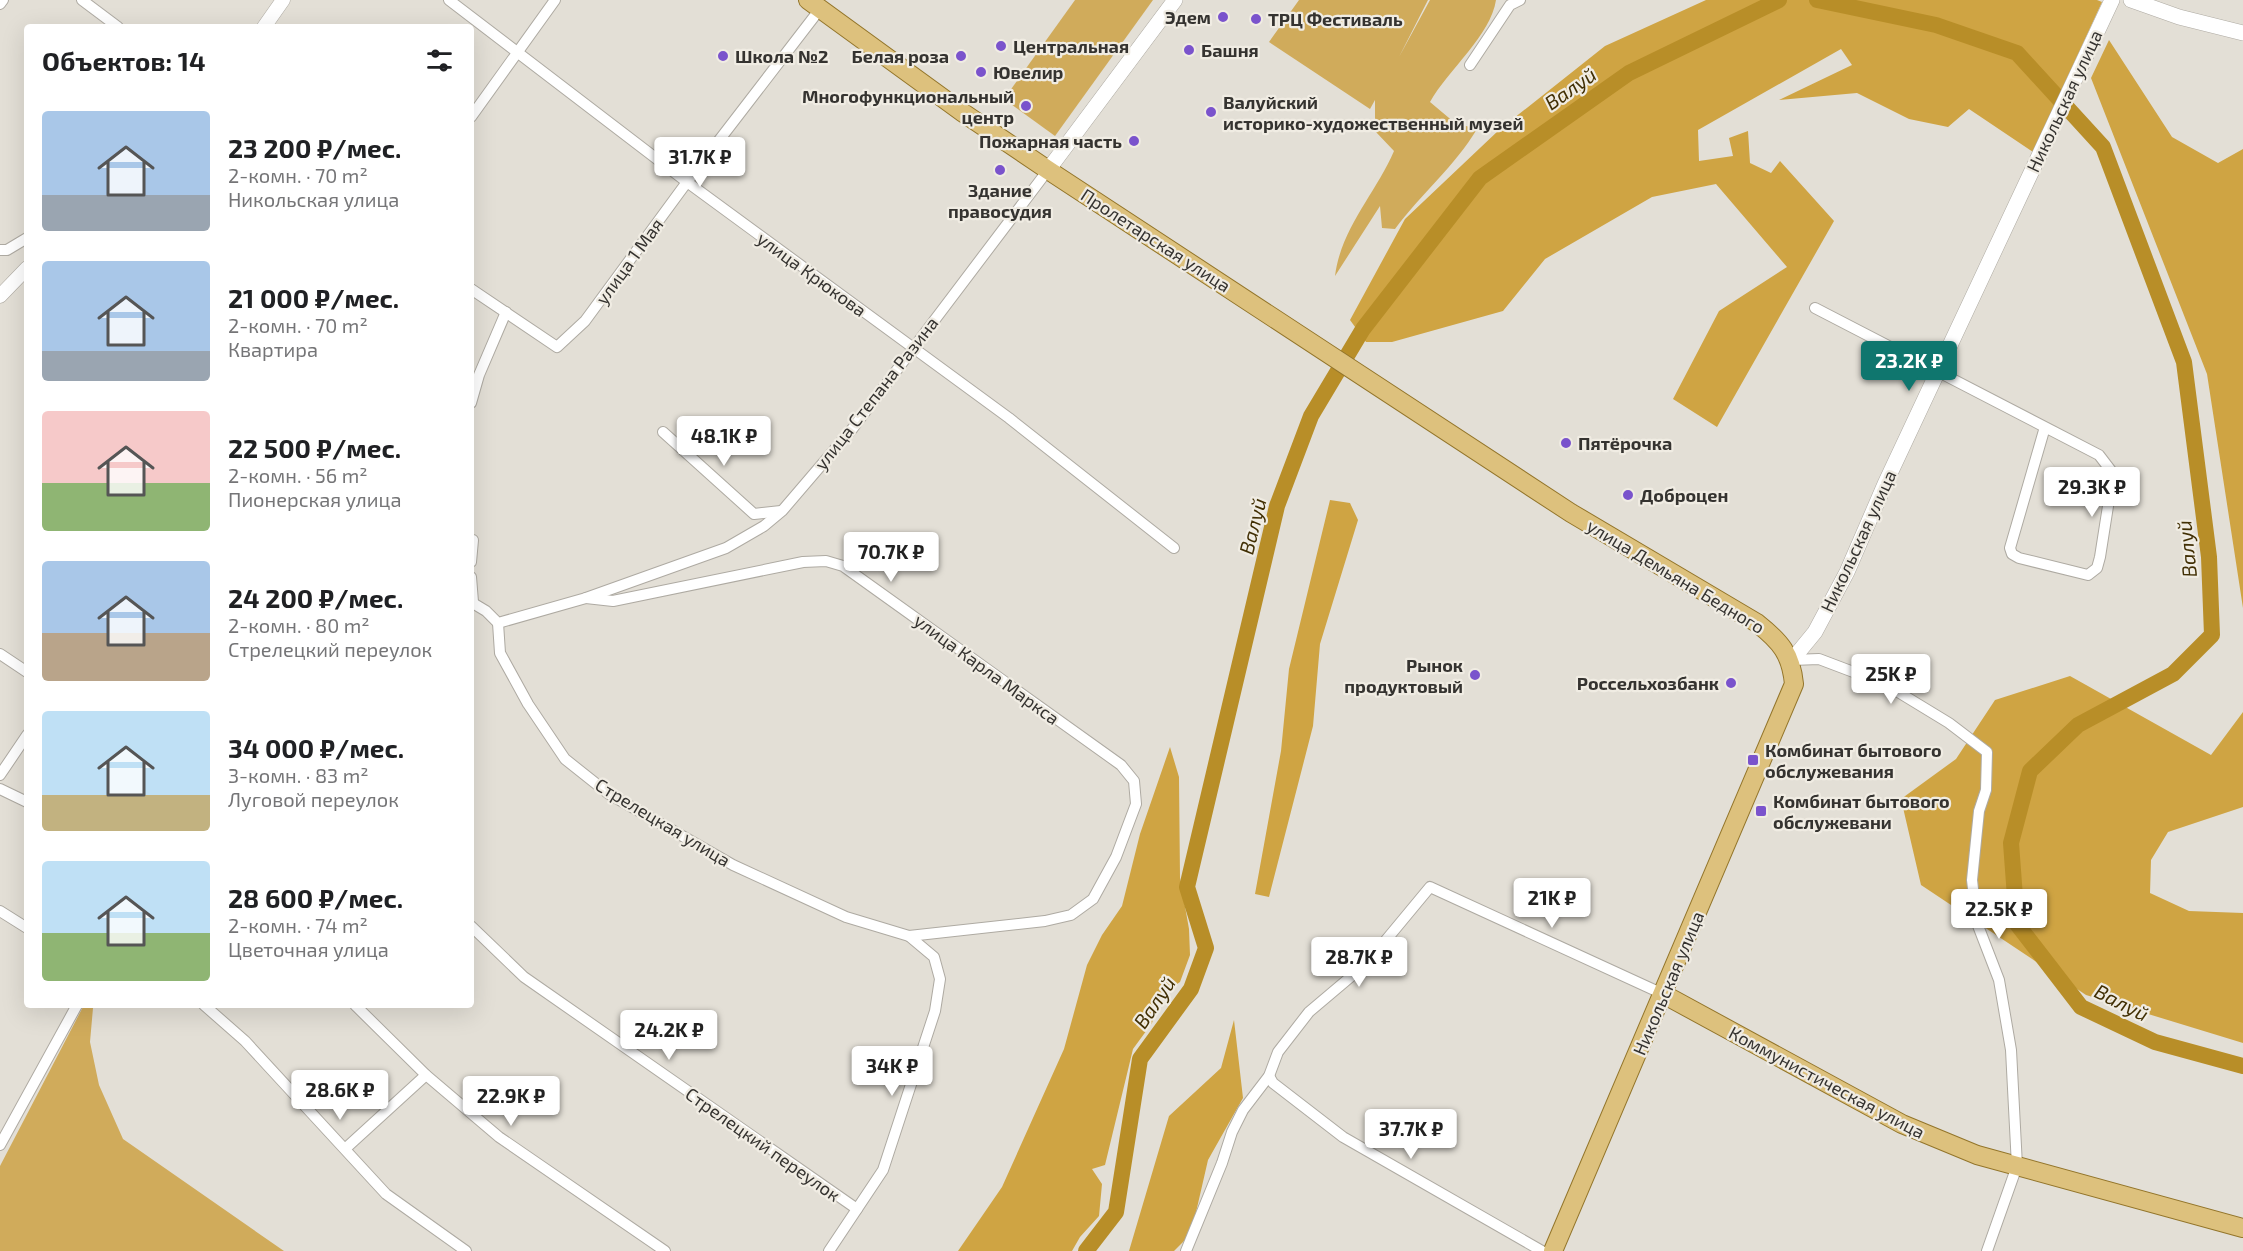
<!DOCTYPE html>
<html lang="ru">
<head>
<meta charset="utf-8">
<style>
  :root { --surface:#fff; --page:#f2f2f2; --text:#202124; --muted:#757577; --accent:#0f766e }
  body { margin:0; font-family:"Exo 2",sans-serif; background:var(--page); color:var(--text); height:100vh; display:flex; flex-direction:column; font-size:22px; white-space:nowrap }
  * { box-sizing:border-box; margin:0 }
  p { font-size:20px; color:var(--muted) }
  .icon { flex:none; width:33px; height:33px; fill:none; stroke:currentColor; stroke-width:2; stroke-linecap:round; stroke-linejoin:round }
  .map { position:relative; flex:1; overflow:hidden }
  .sheet { position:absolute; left:24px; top:24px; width:450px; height:984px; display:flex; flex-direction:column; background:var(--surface); border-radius:6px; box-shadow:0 6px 24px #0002 }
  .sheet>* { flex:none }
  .price { position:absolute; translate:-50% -51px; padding:0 14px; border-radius:6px; background:#fff; color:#222; font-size:20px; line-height:39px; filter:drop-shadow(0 2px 3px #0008) }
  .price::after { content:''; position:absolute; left:50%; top:36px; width:18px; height:14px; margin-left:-9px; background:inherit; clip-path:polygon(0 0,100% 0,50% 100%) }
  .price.selected { background:var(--accent); color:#fff }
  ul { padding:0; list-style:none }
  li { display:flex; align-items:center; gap:18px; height:150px; padding:0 18px }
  li span { display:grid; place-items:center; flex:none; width:168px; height:120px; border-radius:6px; color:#555 }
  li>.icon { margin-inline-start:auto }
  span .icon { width:72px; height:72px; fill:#fffc; stroke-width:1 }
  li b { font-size:26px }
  h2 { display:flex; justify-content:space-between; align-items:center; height:72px; padding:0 18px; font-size:26px }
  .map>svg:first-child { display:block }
</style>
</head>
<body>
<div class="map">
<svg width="2243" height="1251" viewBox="0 0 2243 1251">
  <rect width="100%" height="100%" fill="#e3dfd6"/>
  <g fill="#d0ab5b">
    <path d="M1075,0H1153L1055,136L1004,99Z"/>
    <path d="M1299,0H1428L1399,57L1430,0H1496C1491,35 1448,70 1430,102L1455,123L1477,129C1455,166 1421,194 1395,229L1382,228L1380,206L1335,276C1341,228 1376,193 1394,151L1375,131V100L1370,109L1269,42Z"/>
    <path d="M84,1005H92L93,1008L90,1042L99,1085L123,1139L284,1251H0V1166Z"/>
  </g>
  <g fill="#cfa443">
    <path d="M1706,0H2097L2102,2L2033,152L1969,109L1948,127L1909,119L1857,93L1779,100L1852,65L1841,49L1698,130L1699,161L1733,156L1729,138L1748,131L1750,163L1771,173L1780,161L1834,221L1717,427L1673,399L1719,311L1787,267L1716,184L1652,197L1545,259L1503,311L1392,342H1366L1350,320L1405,219L1499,130L1605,46Z"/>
    <path d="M2109,40L2172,137L2218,163L2243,149V608L2207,374L2091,78Z"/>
    <path d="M1330,500L1350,503L1358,520L1320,644L1313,726L1269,897L1255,894L1281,751L1289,669Z"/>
    <path d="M2070,676L2211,755L2243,712V807L2168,832L2151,860L2150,893L2189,911L2243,913V1043L2086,995L1921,885L1901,799L1956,759L1995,700Z"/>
    <path d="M1170,747L1179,777L1180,878L1189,929L1190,955L1180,982L1161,995L1152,1023L1133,1049L1105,1165L1092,1169L1102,1184L1099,1216L1080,1237L1072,1251H958L1002,1187L1064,1049L1087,965L1102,935L1122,906L1140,834Z"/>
    <path d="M1234,1020L1243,1098L1208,1160L1191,1234L1174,1251H1129L1169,1116L1221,1068Z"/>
  </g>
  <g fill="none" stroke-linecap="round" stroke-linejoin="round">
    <g stroke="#b88e28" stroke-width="16">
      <path d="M1817,0L1936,25L2017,53L2103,147L2184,362L2209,557L2212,635L2173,674L2078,725L2030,771L2011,843L2017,924L2081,1007L2155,1042L2243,1066"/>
      <path d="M1086,1251L1116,1212L1140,1059L1191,989L1206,948L1187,887L1277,506L1311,416L1363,329L1480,178L1629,73L1779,0"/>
    </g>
    <defs>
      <g id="minor">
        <path d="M82,0L118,27"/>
        <path d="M449,0L687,182L1009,418L1174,548"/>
        <path d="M0,4L3,0"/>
        <path d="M1470,65L1510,5L1520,0"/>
        <path d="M471,117L555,0"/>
        <path d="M0,250H7L27,238"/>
        <path d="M471,289L557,347L585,321L687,182L820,9"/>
        <path d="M1815,308L2099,455L2112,472L2111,487L2100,557L2097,568L2088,575L2019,558L2012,554L2010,548L2045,427"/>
        <path d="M471,403L479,375L506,312"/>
        <path d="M663,432L754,514L781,511"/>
        <path d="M471,562L473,540"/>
        <path d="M471,577L473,602"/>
        <path d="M471,602L486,611L498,623L586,598L726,548L764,526L782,511L853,428L1048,170"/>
        <path d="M498,623L500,653L528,704L565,759L609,794L733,865L846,917L909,936L1045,921L1071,915L1093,899L1116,857L1136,804L1134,781L1121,765L843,566L826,561L803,562L613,601L586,598"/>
        <path d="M0,654L27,672"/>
        <path d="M1792,660L1819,659L1885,684L1949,723L1987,752L1986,790L1979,811L1972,880L1977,923L1999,980L2011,1050L2017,1166L1987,1251"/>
        <path d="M0,775L27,735"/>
        <path d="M0,789L27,802"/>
        <path d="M0,911L27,928"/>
        <path d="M471,926L524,977L857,1209"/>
        <path d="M204,1005L245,1041L386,1194L466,1251"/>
        <path d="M355,1005L426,1075L499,1137L665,1251"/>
        <path d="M1269,1076L1273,1083L1343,1137L1542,1251"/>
        <path d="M0,1145L77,1005"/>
        <path d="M346,1148L426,1075"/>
        <path d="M829,1251L883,1170L935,1011L940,979L934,957L909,936"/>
        <path d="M1186,1251L1222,1163L1232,1132L1243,1110L1269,1076L1278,1052L1309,1012L1367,963L1430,887L1663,994"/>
      </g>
      <g id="tertiary">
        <path d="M264,27L283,0"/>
        <path d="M0,296L27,268"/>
      </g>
      <g id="secondary">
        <path d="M2131,0L2179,17L2243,33"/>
        <path d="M1048,170L1175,0"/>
        <path d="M1792,660L1815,632L1847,572L1885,484L2112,0"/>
      </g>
      <g id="primary">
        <path d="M808,0L962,112L1048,170L1571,513L1757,623C1781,642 1791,654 1794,684L1553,1251"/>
        <path d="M1663,994L1902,1124L1977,1155L2243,1228"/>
      </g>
    </defs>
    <use href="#minor" stroke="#aeaaa2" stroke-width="12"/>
    <use href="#tertiary" stroke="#aeaaa2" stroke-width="15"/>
    <use href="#secondary" stroke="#aeaaa2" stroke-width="16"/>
    <use href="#primary" stroke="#93752a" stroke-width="20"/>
    <use href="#minor" stroke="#fff" stroke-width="10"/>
    <use href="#tertiary" stroke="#fff" stroke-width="14"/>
    <use href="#secondary" stroke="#fff" stroke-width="15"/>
    <use href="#primary" stroke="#ddc17d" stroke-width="18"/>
  </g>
  <g fill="#7a53cc" stroke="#f0ece3" stroke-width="2">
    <circle cx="1223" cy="17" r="6"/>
    <circle cx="1256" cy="19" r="6"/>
    <circle cx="1001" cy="46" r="6"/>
    <circle cx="1189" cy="50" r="6"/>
    <circle cx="723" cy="56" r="6"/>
    <circle cx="961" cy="56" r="6"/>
    <circle cx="981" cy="72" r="6"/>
    <circle cx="1026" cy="106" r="6"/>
    <circle cx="1211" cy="112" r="6"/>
    <circle cx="1134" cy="141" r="6"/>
    <circle cx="1000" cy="170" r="6"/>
    <circle cx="1566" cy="443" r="6"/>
    <circle cx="1628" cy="495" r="6"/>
    <circle cx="1475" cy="675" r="6"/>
    <circle cx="1731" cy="683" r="6"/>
    <rect x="1747" y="754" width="12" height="12" rx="3"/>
    <rect x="1755" y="805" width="12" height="12" rx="3"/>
  </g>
  <g text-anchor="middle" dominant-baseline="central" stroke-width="4.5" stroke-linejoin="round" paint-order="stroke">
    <g font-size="18" font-weight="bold" fill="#353330" stroke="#f0ece3" text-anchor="start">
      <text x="1211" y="17" text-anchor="end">Эдем</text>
      <text x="1268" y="19">ТРЦ Фестиваль</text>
      <text x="1013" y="46">Центральная</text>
      <text x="1201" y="50">Башня</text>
      <text x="735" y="56">Школа №2</text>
      <text x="949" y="56" text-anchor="end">Белая роза</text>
      <text x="993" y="72">Ювелир</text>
      <text x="1014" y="96" text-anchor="end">Многофункциональный<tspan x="1014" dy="21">центр</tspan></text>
      <text x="1223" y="102">Валуйский<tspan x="1223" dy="21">историко-художественный музей</tspan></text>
      <text x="1122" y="141" text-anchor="end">Пожарная часть</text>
      <text x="1000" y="190" text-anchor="middle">Здание<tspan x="1000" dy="21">правосудия</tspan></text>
      <text x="1578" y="443">Пятёрочка</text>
      <text x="1640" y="495">Доброцен</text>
      <text x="1463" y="665" text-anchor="end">Рынок<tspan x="1463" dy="21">продуктовый</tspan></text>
      <text x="1719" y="683" text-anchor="end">Россельхозбанк</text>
      <text x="1765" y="750">Комбинат бытового<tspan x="1765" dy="21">обслужевания</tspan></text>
      <text x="1773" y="801">Комбинат бытового<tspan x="1773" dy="21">обслужевани</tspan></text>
    </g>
    <g font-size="18" fill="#353330" stroke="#f0ece3">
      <text transform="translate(2064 101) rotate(-65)">Никольская улица</text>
      <text transform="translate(1156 240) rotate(33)">Пролетарская улица</text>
      <text transform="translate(629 261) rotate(-54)">улица 1 Мая</text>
      <text transform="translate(812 274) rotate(36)">улица Крюкова</text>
      <text transform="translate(876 393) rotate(-52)">улица Степана Разина</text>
      <text transform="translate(1858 541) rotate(-65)">Никольская улица</text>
      <text transform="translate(1676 576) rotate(31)">улица Демьяна Бедного</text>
      <text transform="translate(987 669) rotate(36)">улица Карла Маркса</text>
      <text transform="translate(663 822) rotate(31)">Стрелецкая улица</text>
      <text transform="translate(1668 983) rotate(-67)">Никольская улица</text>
      <text transform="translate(1827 1082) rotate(28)">Коммунистическая улица</text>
      <text transform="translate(763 1144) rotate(35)">Стрелецкий переулок</text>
    </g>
    <g font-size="20" font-style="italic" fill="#412f04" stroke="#f0ece3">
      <text transform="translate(1570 88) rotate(-35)">Валуй</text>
      <text transform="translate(1252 526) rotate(-76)">Валуй</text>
      <text transform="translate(2186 549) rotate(-96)">Валуй</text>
      <text transform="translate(1154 1002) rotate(-56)">Валуй</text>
      <text transform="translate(2122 1002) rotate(27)">Валуй</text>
    </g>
  </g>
</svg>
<b class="price" style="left:700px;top:188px">31.7K ₽</b>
<b class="price selected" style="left:1909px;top:392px">23.2K ₽</b>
<b class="price" style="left:724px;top:467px">48.1K ₽</b>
<b class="price" style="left:2092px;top:518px">29.3K ₽</b>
<b class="price" style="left:891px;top:583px">70.7K ₽</b>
<b class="price" style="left:1891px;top:705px">25K ₽</b>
<b class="price" style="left:1552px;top:929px">21K ₽</b>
<b class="price" style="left:1999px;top:940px">22.5K ₽</b>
<b class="price" style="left:1359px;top:988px">28.7K ₽</b>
<b class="price" style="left:669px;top:1061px">24.2K ₽</b>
<b class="price" style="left:892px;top:1097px">34K ₽</b>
<b class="price" style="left:340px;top:1121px">28.6K ₽</b>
<b class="price" style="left:511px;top:1127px">22.9K ₽</b>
<b class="price" style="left:1411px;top:1160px">37.7K ₽</b>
<section class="sheet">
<h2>Объектов: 14<svg class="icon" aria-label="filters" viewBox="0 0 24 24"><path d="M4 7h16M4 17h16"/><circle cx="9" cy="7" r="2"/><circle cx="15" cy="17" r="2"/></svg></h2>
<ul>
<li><span style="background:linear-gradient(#a9c7e8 70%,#9aa5b1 0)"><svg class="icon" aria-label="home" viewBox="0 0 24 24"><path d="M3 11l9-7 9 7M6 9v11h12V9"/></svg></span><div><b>23 200 ₽/мес.</b><p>2-комн. · 70 m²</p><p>Никольская улица</p></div></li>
<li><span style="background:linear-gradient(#a9c7e8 75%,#9aa5b1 0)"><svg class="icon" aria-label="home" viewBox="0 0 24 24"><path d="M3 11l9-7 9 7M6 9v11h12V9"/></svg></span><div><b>21 000 ₽/мес.</b><p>2-комн. · 70 m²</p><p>Квартира</p></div></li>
<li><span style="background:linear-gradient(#f6c9c9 60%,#8fb573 0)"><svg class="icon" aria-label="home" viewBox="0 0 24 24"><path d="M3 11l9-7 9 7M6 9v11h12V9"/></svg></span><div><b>22 500 ₽/мес.</b><p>2-комн. · 56 m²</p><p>Пионерская улица</p></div></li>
<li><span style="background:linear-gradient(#a9c7e8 60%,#b9a48a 0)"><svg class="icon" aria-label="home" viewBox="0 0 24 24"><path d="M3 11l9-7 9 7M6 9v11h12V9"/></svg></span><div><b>24 200 ₽/мес.</b><p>2-комн. · 80 m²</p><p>Стрелецкий переулок</p></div></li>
<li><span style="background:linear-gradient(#bfe0f5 70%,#c2b280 0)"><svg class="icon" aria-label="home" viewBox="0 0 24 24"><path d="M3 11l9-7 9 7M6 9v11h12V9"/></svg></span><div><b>34 000 ₽/мес.</b><p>3-комн. · 83 m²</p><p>Луговой переулок</p></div></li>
<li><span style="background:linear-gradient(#bfe0f5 60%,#8fb573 0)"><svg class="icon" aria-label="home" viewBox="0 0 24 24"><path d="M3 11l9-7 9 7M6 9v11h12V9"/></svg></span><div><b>28 600 ₽/мес.</b><p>2-комн. · 74 m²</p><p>Цветочная улица</p></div></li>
</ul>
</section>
</div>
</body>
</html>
